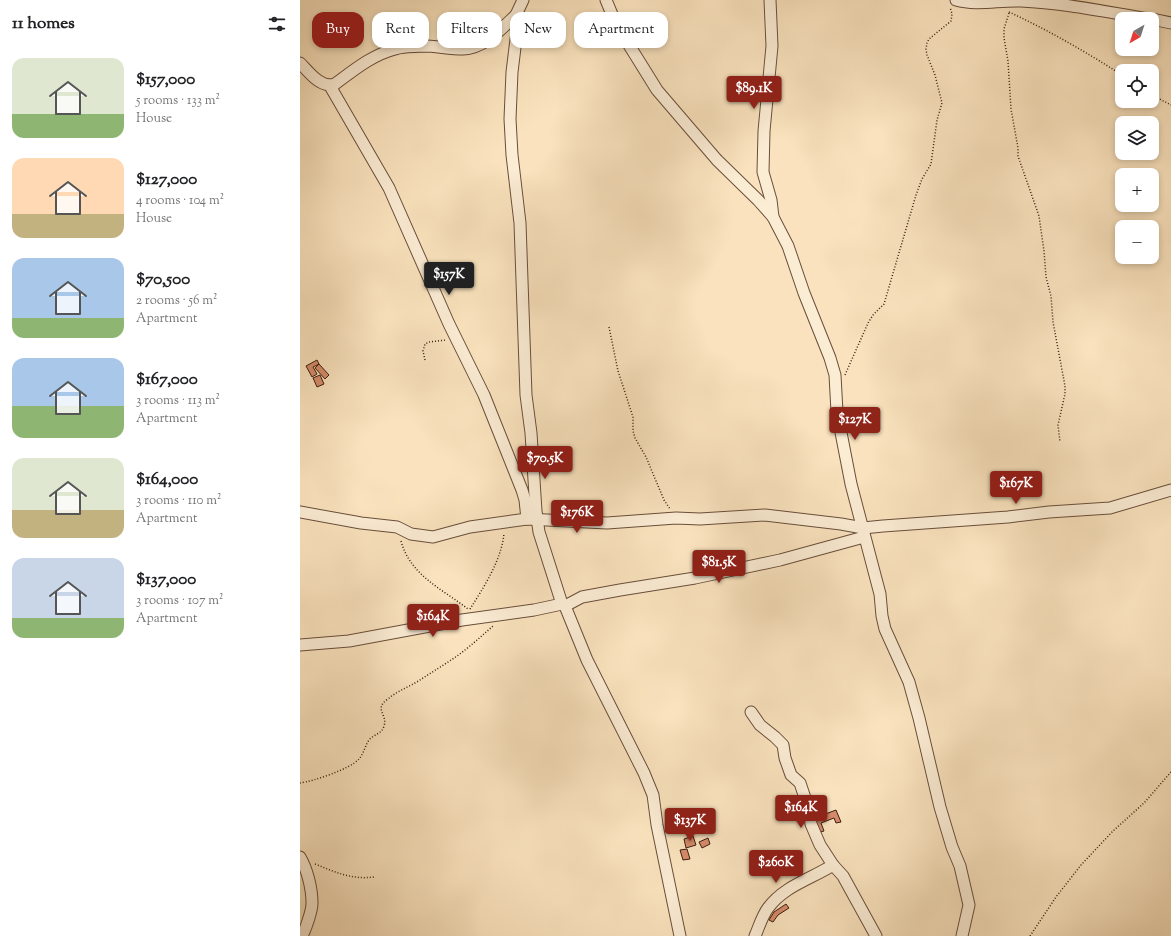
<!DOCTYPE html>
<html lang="en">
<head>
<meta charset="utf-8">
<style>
  :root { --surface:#fff; --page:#f2f2f2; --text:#202124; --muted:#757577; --accent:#8f2418 }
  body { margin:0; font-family:"Sorts Mill Goudy",serif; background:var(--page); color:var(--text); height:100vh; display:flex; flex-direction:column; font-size:15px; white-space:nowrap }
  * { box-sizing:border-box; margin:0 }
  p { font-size:13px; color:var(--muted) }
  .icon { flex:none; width:22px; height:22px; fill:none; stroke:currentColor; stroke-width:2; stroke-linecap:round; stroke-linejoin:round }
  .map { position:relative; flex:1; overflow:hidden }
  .sheet { display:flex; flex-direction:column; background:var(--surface); width:300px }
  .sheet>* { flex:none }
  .hud { position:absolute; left:12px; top:12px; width:380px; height:36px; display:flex; gap:8px }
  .needle { width:26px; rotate:219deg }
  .tools { position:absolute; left:815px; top:12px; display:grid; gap:8px }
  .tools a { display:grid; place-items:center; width:44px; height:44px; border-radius:8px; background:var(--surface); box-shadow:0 2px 6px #0003; font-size:20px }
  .price { position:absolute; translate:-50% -34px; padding:0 9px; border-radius:4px; background:var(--accent); color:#fff; font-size:13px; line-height:26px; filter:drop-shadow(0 1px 2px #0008) }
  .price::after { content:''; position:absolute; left:50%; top:24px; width:12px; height:9px; margin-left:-6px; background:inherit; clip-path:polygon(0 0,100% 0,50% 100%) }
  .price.current { background:#222; color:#fff }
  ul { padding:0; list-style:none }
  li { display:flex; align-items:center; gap:12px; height:100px; padding:0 12px }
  li span { display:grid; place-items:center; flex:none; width:112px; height:80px; border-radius:12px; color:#555 }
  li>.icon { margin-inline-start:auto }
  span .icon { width:48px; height:48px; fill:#fffc; stroke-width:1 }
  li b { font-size:17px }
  h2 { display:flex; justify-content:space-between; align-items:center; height:48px; padding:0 12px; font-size:17px }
  .chip { padding:0 14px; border-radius:12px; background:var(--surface); box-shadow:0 2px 6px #0003; font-size:14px; line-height:36px }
  .chip.current { background:var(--accent); color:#fff }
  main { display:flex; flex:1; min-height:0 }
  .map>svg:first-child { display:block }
</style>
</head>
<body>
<main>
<section class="sheet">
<h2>11 homes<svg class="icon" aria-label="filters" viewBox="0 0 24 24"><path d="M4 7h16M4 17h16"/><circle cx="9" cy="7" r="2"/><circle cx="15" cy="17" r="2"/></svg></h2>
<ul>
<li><span style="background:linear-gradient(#dfe7d0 70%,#8fb573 0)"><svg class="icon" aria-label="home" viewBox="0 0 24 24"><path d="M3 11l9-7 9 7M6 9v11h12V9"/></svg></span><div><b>$157,000</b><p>5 rooms · 133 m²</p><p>House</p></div></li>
<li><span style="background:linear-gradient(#ffd9b3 70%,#c2b280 0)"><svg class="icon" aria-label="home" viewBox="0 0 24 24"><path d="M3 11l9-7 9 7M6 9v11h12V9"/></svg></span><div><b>$127,000</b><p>4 rooms · 104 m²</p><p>House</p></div></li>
<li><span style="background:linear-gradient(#a9c7e8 75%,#8fb573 0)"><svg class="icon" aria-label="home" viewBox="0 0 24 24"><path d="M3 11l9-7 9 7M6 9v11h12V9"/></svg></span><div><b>$70,500</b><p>2 rooms · 56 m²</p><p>Apartment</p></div></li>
<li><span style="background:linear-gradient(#a9c7e8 60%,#8fb573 0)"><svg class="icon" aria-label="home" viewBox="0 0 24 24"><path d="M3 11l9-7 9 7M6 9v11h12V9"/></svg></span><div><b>$167,000</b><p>3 rooms · 113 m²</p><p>Apartment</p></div></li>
<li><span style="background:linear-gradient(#dfe7d0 65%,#c2b280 0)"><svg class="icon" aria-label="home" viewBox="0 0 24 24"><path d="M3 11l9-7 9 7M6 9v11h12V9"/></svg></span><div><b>$164,000</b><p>3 rooms · 110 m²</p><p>Apartment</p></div></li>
<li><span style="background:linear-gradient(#c9d6e8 75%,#8fb573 0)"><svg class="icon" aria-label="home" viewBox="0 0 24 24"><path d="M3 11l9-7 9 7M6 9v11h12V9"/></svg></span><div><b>$137,000</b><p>3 rooms · 107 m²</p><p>Apartment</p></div></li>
</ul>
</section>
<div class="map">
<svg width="871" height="936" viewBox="0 0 871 936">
  <rect width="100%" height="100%" fill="#f9e2bd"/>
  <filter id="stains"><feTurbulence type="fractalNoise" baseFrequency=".005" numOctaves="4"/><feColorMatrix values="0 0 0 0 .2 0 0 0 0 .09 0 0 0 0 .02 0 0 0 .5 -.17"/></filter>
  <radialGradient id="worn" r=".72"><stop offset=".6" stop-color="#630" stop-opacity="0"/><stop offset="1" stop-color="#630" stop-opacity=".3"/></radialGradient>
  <g fill="#d68b6a" stroke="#391d0f">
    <path d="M17,360L19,364L13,367L17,374L12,377L6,366Z"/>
    <path d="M19,364L29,375L25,379L15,368Z"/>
    <path d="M20,375L24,384L17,387L13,378Z"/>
    <path d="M536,810L541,822L536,823L534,818L521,823L524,831L517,833L512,819Z"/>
    <path d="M393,836L396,845L386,848L384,839Z"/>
    <path d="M408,838L410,844L402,848L399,842Z"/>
    <path d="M387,849L390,859L383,860L380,850Z"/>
    <path d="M486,904L489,908L478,915L473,922L469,920L474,912Z"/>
  </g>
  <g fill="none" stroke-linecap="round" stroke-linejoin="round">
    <defs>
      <g id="minor">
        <path d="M223,0L216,15L218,23L212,72L210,119L212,155L220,223L226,395L231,433L236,511L239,532L262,604L265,606L287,660L344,773L353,795L357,825L380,936"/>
        <path d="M306,0L316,24L357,90L417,160L458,200L473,217L488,246L504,293L530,358L535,375L537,412L551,484L580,594L582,616L585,629L609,682L619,718L640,807L652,847L660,866L669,905L662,936"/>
        <path d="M470,0L472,46L464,131L463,172L471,200L473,217"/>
        <path d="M656,0C677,6 699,0 721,1C764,3 806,12 849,19"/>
        <path d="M852,19L871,23"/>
        <path d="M0,63C9,72 21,89 35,84C54,70 72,55 95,49C104,46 114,47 123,46C136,46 149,49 163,49C185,48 201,29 216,15"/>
        <path d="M30,86L89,188L149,324L184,395L222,490L225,500L227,519"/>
        <path d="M0,512L61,523L97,527L111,534L133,537L170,527L227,519L307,523L376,518L400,519L465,515L541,524L563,528L583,526L708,517L749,512L810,508L871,490"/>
        <path d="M265,606L282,597L320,590L395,578L480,560L564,537"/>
        <path d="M0,645L49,641L162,620L234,610L262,604"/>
        <path d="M451,712L460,725L475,737L483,745L485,758L491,775L500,783L509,810L511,824L520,845L533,865L543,876L576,936"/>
        <path d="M0,857C7,869 12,888 12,903C12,911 6,928 2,936"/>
        <path d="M455,936C459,927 462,916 468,908C484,886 511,879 533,865"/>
      </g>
    </defs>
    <use href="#minor" stroke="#694e3a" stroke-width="13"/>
    <g stroke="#391d0f" stroke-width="1.5" stroke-dasharray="1 2" stroke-linecap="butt">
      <path d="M709,12C748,30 786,52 822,75"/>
      <path d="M709,13L704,29V38L708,61L711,109L718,148V156L739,216L744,251L746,277L751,296L753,322L765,386V394L758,425L760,442"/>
      <path d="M852,95L871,105"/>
      <path d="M309,327L318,371L333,417V431L335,438L346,457L364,500L370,509"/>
      <path d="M125,360L123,351L125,344L129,342L146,340"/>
      <path d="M545,375L568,323L573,315L584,304L616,195L622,179L631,164L637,120L642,103L635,75L627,55L626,49L627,43L629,39L651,21L652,14L650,7"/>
      <path d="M101,541C110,575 142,589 168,609"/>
      <path d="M170,609C184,587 202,559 204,533"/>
      <path d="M0,783C14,781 50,769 59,759C64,753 65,746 69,740C74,734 82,734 84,726C88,714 73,709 88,699C97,691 109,687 120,680C135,670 151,661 165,650C175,642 184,634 193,626"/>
      <path d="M15,864C35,872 52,880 74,877"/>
      <path d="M730,936L756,897L781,865L813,831L844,803L871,772"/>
    </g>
    <use href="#minor" stroke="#fbecd4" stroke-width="11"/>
  </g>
  <rect width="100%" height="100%" filter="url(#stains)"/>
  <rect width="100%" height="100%" fill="url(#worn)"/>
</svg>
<div class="tools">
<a><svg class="needle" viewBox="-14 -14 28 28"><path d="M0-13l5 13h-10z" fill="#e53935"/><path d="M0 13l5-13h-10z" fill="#757577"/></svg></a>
<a><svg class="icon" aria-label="locate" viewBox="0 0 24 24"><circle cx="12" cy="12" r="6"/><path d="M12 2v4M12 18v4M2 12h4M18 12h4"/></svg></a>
<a><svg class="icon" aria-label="layers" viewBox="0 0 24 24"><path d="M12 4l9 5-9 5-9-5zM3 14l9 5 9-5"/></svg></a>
<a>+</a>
<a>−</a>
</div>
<b class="price" style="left:454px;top:110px">$89.1K</b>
<b class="price current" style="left:149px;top:296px">$157K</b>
<b class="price" style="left:555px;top:441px">$127K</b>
<b class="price" style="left:245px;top:480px">$70.5K</b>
<b class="price" style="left:716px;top:505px">$167K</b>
<b class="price" style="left:277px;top:534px">$176K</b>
<b class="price" style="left:419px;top:584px">$81.5K</b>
<b class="price" style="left:133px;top:638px">$164K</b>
<b class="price" style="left:501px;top:829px">$164K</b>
<b class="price" style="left:390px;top:842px">$137K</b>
<b class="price" style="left:476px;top:884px">$260K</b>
<div class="hud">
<a class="chip current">Buy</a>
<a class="chip">Rent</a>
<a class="chip">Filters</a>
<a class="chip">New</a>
<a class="chip">Apartment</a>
</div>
</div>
</main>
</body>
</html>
